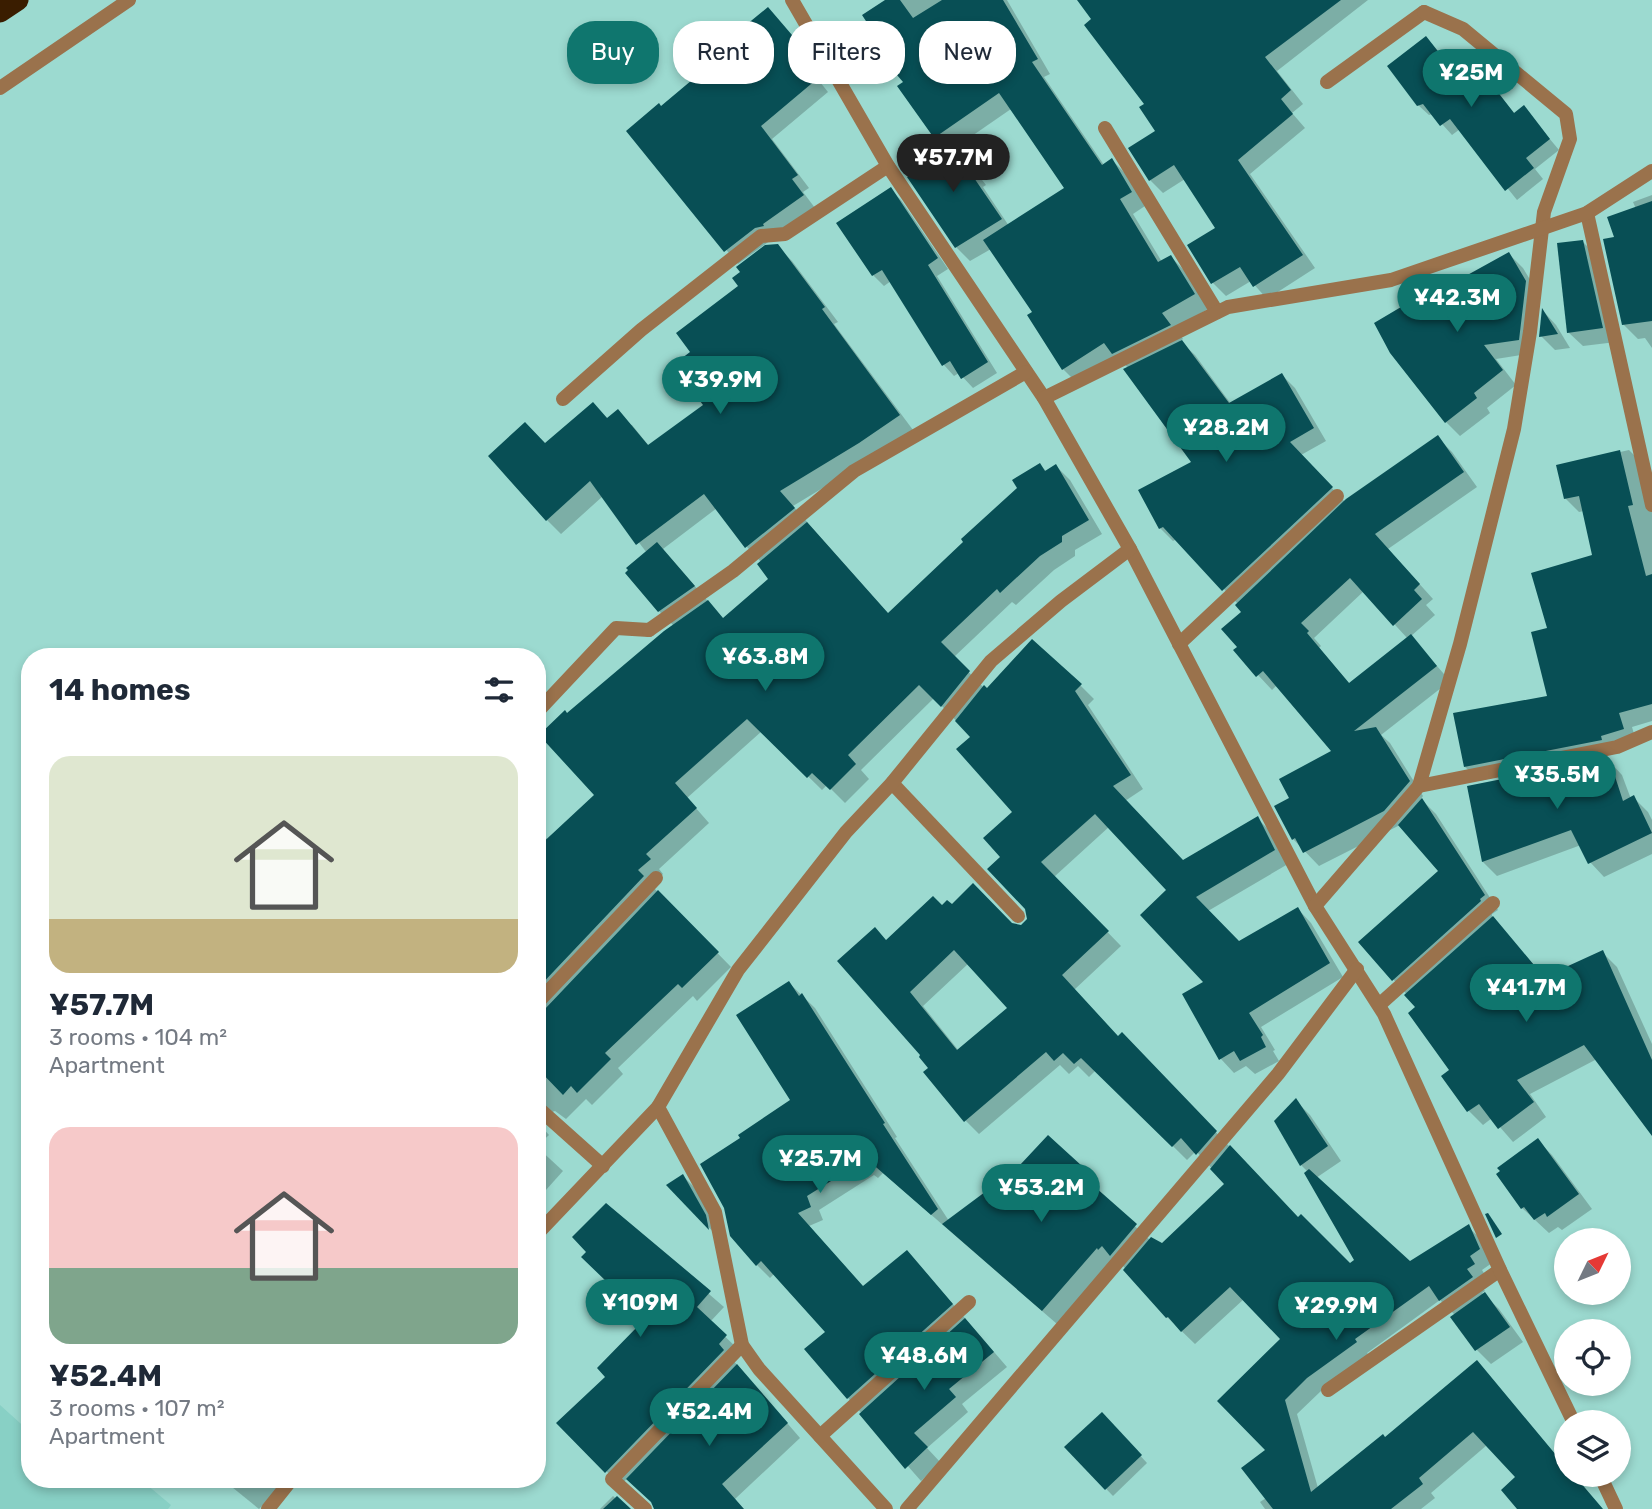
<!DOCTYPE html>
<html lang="en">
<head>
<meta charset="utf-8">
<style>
  :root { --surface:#fff; --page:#f6f6f7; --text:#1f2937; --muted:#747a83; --accent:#0f766e }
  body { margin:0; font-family:Rubik,sans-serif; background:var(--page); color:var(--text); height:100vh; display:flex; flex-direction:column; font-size:26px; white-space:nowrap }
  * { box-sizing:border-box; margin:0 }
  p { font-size:23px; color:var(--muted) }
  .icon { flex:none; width:38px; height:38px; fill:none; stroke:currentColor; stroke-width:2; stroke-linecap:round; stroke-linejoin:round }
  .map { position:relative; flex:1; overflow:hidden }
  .drawer { position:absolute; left:21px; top:648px; width:525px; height:840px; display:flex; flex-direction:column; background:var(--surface); border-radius:28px; box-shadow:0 4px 10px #0003 }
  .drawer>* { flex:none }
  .hud { position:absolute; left:567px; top:21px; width:665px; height:63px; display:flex; gap:14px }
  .needle { width:46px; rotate:47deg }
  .controls { position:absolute; left:1554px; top:1228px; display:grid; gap:14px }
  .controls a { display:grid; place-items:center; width:77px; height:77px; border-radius:50%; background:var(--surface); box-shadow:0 4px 10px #0003; font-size:35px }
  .price { position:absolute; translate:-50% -60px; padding:0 16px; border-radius:24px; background:var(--accent); color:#fff; font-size:23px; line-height:46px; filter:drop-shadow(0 2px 4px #0008) }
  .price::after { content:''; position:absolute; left:50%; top:42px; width:21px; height:16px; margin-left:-10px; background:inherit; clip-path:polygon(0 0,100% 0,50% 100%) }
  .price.active { background:#222; color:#fff }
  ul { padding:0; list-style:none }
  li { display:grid; align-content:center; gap:14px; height:371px; padding:0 28px }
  li span { display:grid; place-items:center; height:217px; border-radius:21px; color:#555 }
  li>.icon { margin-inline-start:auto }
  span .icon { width:126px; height:126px; fill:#fffc; stroke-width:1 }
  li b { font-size:30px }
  h2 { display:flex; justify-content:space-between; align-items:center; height:84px; padding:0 28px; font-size:30px }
  .tag { padding:0 24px; border-radius:28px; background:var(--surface); box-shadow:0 4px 10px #0003; font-size:24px; line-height:63px }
  .tag.active { background:var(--accent); color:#fff }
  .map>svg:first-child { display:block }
</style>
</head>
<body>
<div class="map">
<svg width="1652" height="1509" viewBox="0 0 1652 1509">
  <rect width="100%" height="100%" fill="#9cdad0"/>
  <path fill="#88d0c5" d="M0,1405L30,1432V1479H140L171,1505L168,1509H0Z"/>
  <g fill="#0003" fill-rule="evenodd">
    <path d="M888,0H1007L1050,74L1044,77L1104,165L1112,160L1126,174L1145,206L1133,214L1162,262L1171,257L1185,271L1208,309L1175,328L1183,339L1180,341L1195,355L1231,404L1282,375L1295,388L1326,441L1301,455L1345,502L1438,438L1452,452L1477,487L1388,549L1433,599L1426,605L1435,615L1411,636L1450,681L1381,735L1390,743L1423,796L1421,799L1436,814L1498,910L1492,914V917L1545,978L1602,952L1617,967L1652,1044V1133L1597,1059L1530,1094L1546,1117L1513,1142L1492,1118L1483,1125L1469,1111L1443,1076L1452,1070L1418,1007L1393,979L1441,871L1400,825L1319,866L1293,839L1291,798L1334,752L1277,685L1272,690L1258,675L1240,647L1243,612L1238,604L1177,539L1173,541L1160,528L1194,462L1129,369L1118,357L1077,383L1063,369L1034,312L991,249L970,261L956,247L943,145L935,137L905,83ZM1011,109L1067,189L1009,226L983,187L986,185L956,147ZM1364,591L1408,639L1350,684L1319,648L1321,646L1314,638Z"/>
    <path d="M1089,0H1368L1277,71L1303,104L1292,113L1305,128L1250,174L1315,268L1267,299L1251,281L1226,296L1213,283L1218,229L1185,179L1163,193L1150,180L1158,131L1147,105L1094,19Z"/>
    <path d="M768,9L827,77L820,82L828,92L772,139L809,188L803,192L815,208L738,264L628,131L662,108L732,50Z"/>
    <path d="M1426,38L1449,65L1465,53L1515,114L1524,108L1559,150L1535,169L1543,179L1517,200L1460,129L1452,135L1433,114L1429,115L1418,105Z"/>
    <path d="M890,189L901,200L948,269L937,276L997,373L973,388L959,373L954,376L944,365L891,281L884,286L873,275Z"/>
    <path d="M1652,195V348L1645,338L1638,339L1623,324L1616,239L1636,209L1633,202Z"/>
    <path d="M1583,242L1597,256L1616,342L1583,346L1568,332Z"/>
    <path d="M777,246L792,261L838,322L834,324L913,430L874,457L793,506L889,615L1019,488L1040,465L1047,472L1056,466L1070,480L1102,534L1075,550V556L1054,570L1016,605L1012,602L954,657L987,691L1080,685L1094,699L1088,705L1143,789L1125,801L1183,862L1257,818L1271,832L1288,864L1208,911L1239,943L1298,909L1311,923L1343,977L1261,1027L1275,1050L1273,1051L1279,1061L1255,1074L1246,1066L1234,1073L1221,1059L1206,982L1169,890L1110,826L1054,877L1121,946L1074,990L1119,1038L1136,1048L1298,1219L1350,1265L1356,1260L1308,1172L1301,1165L1296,1101L1310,1115L1341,1161L1316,1178L1410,1263L1468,1227L1482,1240L1492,1263L1482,1270L1487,1278L1479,1283L1485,1291L1482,1293L1499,1309L1523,1342L1491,1364L1477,1350L1453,1317L1455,1315L1440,1300L1367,1353L1369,1355L1321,1391L1297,1414L1318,1488L1385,1439L1477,1362L1566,1467V1475L1602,1509H1520L1518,1477L1487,1445L1431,1493L1435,1498L1421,1509H1265L1260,1502L1266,1498L1268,1450L1282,1339L1244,1299L1195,1344L1167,1317L1117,1259L1057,1324L883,1173L878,1178L874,1175L819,1210L823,1220L809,1226L864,1288L920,1266L1007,1367L962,1404L968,1412L927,1448L941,1463L921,1481L848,1398L827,1332L774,1274L770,1278L757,1265L742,1138L793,1100L789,983L815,1008L897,1137L895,1138L949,1221L990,1200L1048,1137L1095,1182L1091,1186L1151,1241L1163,1246L1226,1184L1196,1151L1187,1160L1096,1070L1089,1077L1078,1066L1069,1074L1060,1065L979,1134L965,1120L931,1069L887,942L942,907L1021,927L1029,920L1027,909L1002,857L1014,812L972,737L934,698L861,770L869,779L845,803L827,785L822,790L762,731L687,798L709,823L659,869L663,874L651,885L731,967L697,1001L693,996L618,1068L623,1074L592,1105L586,1099L566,1119L555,1111L543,1115L541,1126L549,1135L537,1146V829L548,840L596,795L567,715L674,626L659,611L647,553L603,496L561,534L547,520L545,445L593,404L608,419L632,425L649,446L705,405L693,353L740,287ZM717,508L747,547L761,562L771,580L724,620L663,549ZM969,963L1010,1008L959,1051L923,1006Z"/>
    <path d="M1509,254L1523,268L1540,296L1533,353L1496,359L1516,385L1487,408L1490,413L1460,436L1446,422L1454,285Z"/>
    <path d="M1544,312L1556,325L1570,348L1555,350L1541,336Z"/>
    <path d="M1629,450L1643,464L1652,501V721L1632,727L1637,744L1480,781L1465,767L1549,697V630L1594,557L1584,511L1579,512L1565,498L1558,466Z"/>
    <path d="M1608,760L1622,775L1631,799L1634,798L1648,812L1652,820V854L1604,877L1590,862L1581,845L1497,876L1483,862L1469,788Z"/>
    <path d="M1538,1141L1552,1155L1592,1209L1562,1230L1558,1227L1549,1233L1522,1208L1502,1172Z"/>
    <path d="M537,1147L563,1171L537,1200Z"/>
    <path d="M683,1176L697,1190L721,1240L669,1186Z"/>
    <path d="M606,1205L724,1307L710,1322L740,1351L732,1359L800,1438L735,1499L743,1509H656L654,1503L628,1478L620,1485L559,1423L608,1377L640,1325L637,1310L589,1252Z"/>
    <path d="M1102,1414L1147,1463L1113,1496L1066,1447Z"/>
    <path d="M222,1479H288L259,1509Z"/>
    <path d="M613,1496L628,1509H600Z"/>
  </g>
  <g fill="#084f55" fill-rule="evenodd">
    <path d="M885,0H900L913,18L942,0H1003L1038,59L1032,62L1102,165L1112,158L1132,192L1120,199L1158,262L1171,255L1195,294L1162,313L1171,325L1112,354L1104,343L1062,370L1027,315L1032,312L983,240L1064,188L999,93L934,138L897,86L903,82L897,75L900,73L862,15Z"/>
    <path d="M1077,0H1341L1265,57L1291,90L1281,99L1293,114L1238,160L1303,255L1253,287L1240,267L1211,284L1187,245L1215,228L1174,165L1149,181L1128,148L1155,131L1139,107L1144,104L1084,25L1091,19Z"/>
    <path d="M768,7L816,63L809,69L817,79L761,126L798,175L792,179L804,195L763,224L764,226L755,228L724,252L626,131L659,103L661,106L729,49L724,43Z"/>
    <path d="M1426,36L1448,64L1466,51L1514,113L1524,105L1550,139L1526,158L1534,168L1505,191L1450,119L1440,126L1423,104L1417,106L1387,66Z"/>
    <path d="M950,138L973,170L970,172L1002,219L955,248L907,177L913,173L909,167Z"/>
    <path d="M891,187L938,258L928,265L988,362L961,379L950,361L942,366L882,270L872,276L836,223Z"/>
    <path d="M1652,201V321L1622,325L1603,239L1614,237L1607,217Z"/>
    <path d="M1583,240L1603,328L1567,333L1557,243Z"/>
    <path d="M778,244L825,307L822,309L900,415L859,443L780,491L795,508L745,548L704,494L636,545L590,481L546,521L488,456L525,422L545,443L593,402L607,418L618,409L648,445L703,405L673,365L690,352L676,333L738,286L732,278L740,272L736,267L765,245Z"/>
    <path d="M1509,252L1526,281L1519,340L1484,345L1503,370L1474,393L1477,398L1445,423L1390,353L1374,323L1450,278L1453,283Z"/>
    <path d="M1542,308L1558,334L1539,337Z"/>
    <path d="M1182,340L1229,403L1282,373L1314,428L1290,442L1333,487L1222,591L1163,527L1159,529L1138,490L1191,462L1123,369Z"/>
    <path d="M1438,435L1464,472L1375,534L1420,584L1414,590L1422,599L1393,626L1350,578L1301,623L1309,631L1307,633L1349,683L1411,634L1437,666L1354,731L1376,727L1410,781L1384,811L1303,853L1295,838L1292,840L1274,806L1289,798L1279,779L1331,751L1263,671L1256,677L1233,650L1237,647L1221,629L1241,612L1235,605L1346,499Z"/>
    <path d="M1620,450L1633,505L1628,506L1646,576L1652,574V704L1619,713L1624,729L1601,736L1602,740L1464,767L1453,713L1547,696L1531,632L1547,628L1531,573L1592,555L1579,496L1564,499L1556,465Z"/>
    <path d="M1040,463L1045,471L1056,464L1089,520L1062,536V542L1040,556L1000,593L997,589L941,642L970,671L941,707L919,685L848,755L856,764L830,790L812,773L807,778L747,719L675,783L697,808L646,854L651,859L638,870L644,876L537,989V848L594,795L539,735L565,710L567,713L664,631L708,600L723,618L768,579L757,564L807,522L888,613L963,542L961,539L1017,488L1012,480Z"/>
    <path d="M657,542L695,586L658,612L625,573L628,570L626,568Z"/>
    <path d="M1032,639L1082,684L1075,691L1131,775L1113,786L1183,860L1258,816L1275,850L1196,897L1239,941L1298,907L1330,963L1249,1013L1263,1035L1261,1037L1266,1047L1240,1061L1234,1051L1219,1060L1182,994L1203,982L1140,915L1166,890L1095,814L1041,862L1109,931L1062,975L1118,1036L1122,1032L1217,1131L1196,1155L1181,1138L1172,1147L1081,1058L1074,1064L1063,1053L1054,1061L1046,1052L964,1122L923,1072L928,1068L919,1057L920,1055L837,961L875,927L886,940L933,896L942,905L947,900L952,904L973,883L1012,923L1021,925L1027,919L1025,909L987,869L1000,857L983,838L1012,812L956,749L970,737L955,721L984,685L987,688ZM954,950L1007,1008L957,1050L910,992Z"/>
    <path d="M1609,758L1623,801L1634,795L1652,833L1588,864L1571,830L1482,862L1467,786Z"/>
    <path d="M1422,798L1485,895L1480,899L1481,901L1392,981L1358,942L1438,871L1398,825Z"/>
    <path d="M658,890L719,952L682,988L678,984L605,1053L611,1059L577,1093L571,1086L563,1095L537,1068V1012L544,1010Z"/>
    <path d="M1493,916L1544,977L1603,950L1652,1060V1136L1584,1045L1517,1080L1534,1102L1498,1129L1479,1104L1467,1112L1441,1076L1449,1070L1408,1013L1415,1007L1404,995Z"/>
    <path d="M789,981L799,996L802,993L885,1123L883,1124L938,1209L931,1215L869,1161L864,1167L860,1163L807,1196L811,1207L798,1213L863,1286L907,1250L953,1304L847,1399L804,1349L825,1332L761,1261L756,1266L730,1236L724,1208L700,1164L740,1138L738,1135L790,1100L736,1015Z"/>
    <path d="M1296,1098L1328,1146L1300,1166L1274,1121Z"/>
    <path d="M1048,1135L1082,1166L1078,1172L1137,1224L1110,1256L1102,1246L1098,1250L1097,1248L1042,1311L942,1224L985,1192L989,1198Z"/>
    <path d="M1538,1138L1579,1194L1547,1217L1545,1213L1534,1220L1524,1207L1521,1209L1496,1174L1500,1171L1497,1168Z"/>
    <path d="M1230,1145L1298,1217L1301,1214L1350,1263L1354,1260L1304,1173L1309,1169L1410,1261L1469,1224L1480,1249L1470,1256L1475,1264L1467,1269L1473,1277L1439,1301L1429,1286L1355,1339L1357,1342L1307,1378L1285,1400L1311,1492L1383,1434L1385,1437L1477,1360L1566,1467V1475H1574L1603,1509H1517L1501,1490L1515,1477L1473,1432L1419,1478L1423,1484L1391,1509H1273L1241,1468L1265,1450L1217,1401L1280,1339L1230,1287L1181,1332L1168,1317L1166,1318L1123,1270L1151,1237L1162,1243L1224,1184L1210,1169Z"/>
    <path d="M683,1174L706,1215L709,1230L666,1185Z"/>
    <path d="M606,1203L711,1291L697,1307L727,1335L719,1344L724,1350L605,1473L556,1423L605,1377L597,1368L639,1325L629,1316L635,1309L581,1257L586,1252L572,1237Z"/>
    <path d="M1488,1213L1502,1234L1496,1238L1485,1214Z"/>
    <path d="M1485,1292L1510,1327L1475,1351L1450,1317Z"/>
    <path d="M965,1318L994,1352L949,1389L956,1397L914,1433L928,1447L905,1469L859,1414Z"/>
    <path d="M737,1364L788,1423L722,1484L744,1509H654L651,1502L626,1479Z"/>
    <path d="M1102,1412L1142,1455L1105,1490L1064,1447Z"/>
    <path d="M617,1496L631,1509H603Z"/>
  </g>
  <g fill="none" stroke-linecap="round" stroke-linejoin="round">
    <g stroke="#9a724c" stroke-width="14">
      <path d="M1327,82L1424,12"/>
      <path d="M1105,128L1217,312"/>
      <path d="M563,399L641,330L761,236L785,234L888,166"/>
      <path d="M1179,644L1337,496"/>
      <path d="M537,712L616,628L649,630"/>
      <path d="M892,783L1018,916"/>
      <path d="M1419,786L1460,644L1514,429L1530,332L1544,212L1570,139L1566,114L1463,29L1424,12"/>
      <path d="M537,1003L656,878"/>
      <path d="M1379,1005L1493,903"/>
      <path d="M537,1107L603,1166"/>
      <path d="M658,1107L715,1212L742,1345L759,1369L886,1509"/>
      <path d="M1328,1390L1500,1270"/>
      <path d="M820,1436L969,1302"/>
      <path d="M645,1509L612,1479L742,1345"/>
    </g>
    <g stroke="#9a724c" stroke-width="14">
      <path d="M792,0L888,166L1044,398L1130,549L1315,906L1384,1014L1500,1270L1574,1423"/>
      <path d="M0,88L129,0"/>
      <path d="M1587,213L1652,505"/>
      <path d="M1044,398L1228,307L1391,280L1587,213L1652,171"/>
      <path d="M649,630L733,571L854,471L1026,372"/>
      <path d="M1315,906L1419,786L1617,747L1652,732"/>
      <path d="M537,1234L658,1107L738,970L846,832L892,783L991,661L1061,601L1130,549"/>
      <path d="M1600,1475L1616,1509"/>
      <path d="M268,1509L292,1479"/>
      <path d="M907,1509L1278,1074L1357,969"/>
    </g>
    <path stroke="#3a1d00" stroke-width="21" d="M0,12L18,0"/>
  </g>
</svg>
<div class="controls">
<a><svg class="needle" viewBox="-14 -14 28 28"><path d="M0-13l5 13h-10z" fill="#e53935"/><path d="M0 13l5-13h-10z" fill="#747a83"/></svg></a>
<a><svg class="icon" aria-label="locate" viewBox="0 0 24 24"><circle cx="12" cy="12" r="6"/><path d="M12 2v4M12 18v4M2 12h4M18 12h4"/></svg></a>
<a><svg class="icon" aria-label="layers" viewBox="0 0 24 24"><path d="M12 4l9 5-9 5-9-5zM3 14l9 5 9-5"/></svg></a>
</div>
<b class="price" style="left:1471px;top:109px">¥25M</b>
<b class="price active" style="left:953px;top:194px">¥57.7M</b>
<b class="price" style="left:1457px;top:334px">¥42.3M</b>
<b class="price" style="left:720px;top:416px">¥39.9M</b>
<b class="price" style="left:1226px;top:464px">¥28.2M</b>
<b class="price" style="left:765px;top:693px">¥63.8M</b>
<b class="price" style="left:1557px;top:811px">¥35.5M</b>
<b class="price" style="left:1526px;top:1024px">¥41.7M</b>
<b class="price" style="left:820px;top:1195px">¥25.7M</b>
<b class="price" style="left:1041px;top:1224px">¥53.2M</b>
<b class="price" style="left:640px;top:1339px">¥109M</b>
<b class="price" style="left:1336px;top:1342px">¥29.9M</b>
<b class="price" style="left:924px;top:1392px">¥48.6M</b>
<b class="price" style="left:709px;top:1448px">¥52.4M</b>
<div class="hud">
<a class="tag active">Buy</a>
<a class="tag">Rent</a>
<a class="tag">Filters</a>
<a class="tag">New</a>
</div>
<section class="drawer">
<h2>14 homes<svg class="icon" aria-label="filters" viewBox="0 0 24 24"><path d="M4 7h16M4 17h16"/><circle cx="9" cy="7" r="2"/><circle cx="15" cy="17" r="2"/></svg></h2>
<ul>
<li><span style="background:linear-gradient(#dfe7d0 75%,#c2b280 0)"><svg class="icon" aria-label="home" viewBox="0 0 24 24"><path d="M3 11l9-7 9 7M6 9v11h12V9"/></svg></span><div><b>¥57.7M</b><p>3 rooms · 104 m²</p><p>Apartment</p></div></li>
<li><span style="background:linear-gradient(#f6c9c9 65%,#7fa58c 0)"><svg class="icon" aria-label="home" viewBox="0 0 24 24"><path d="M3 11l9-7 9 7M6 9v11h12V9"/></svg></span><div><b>¥52.4M</b><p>3 rooms · 107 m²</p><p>Apartment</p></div></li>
</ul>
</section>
</div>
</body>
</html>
